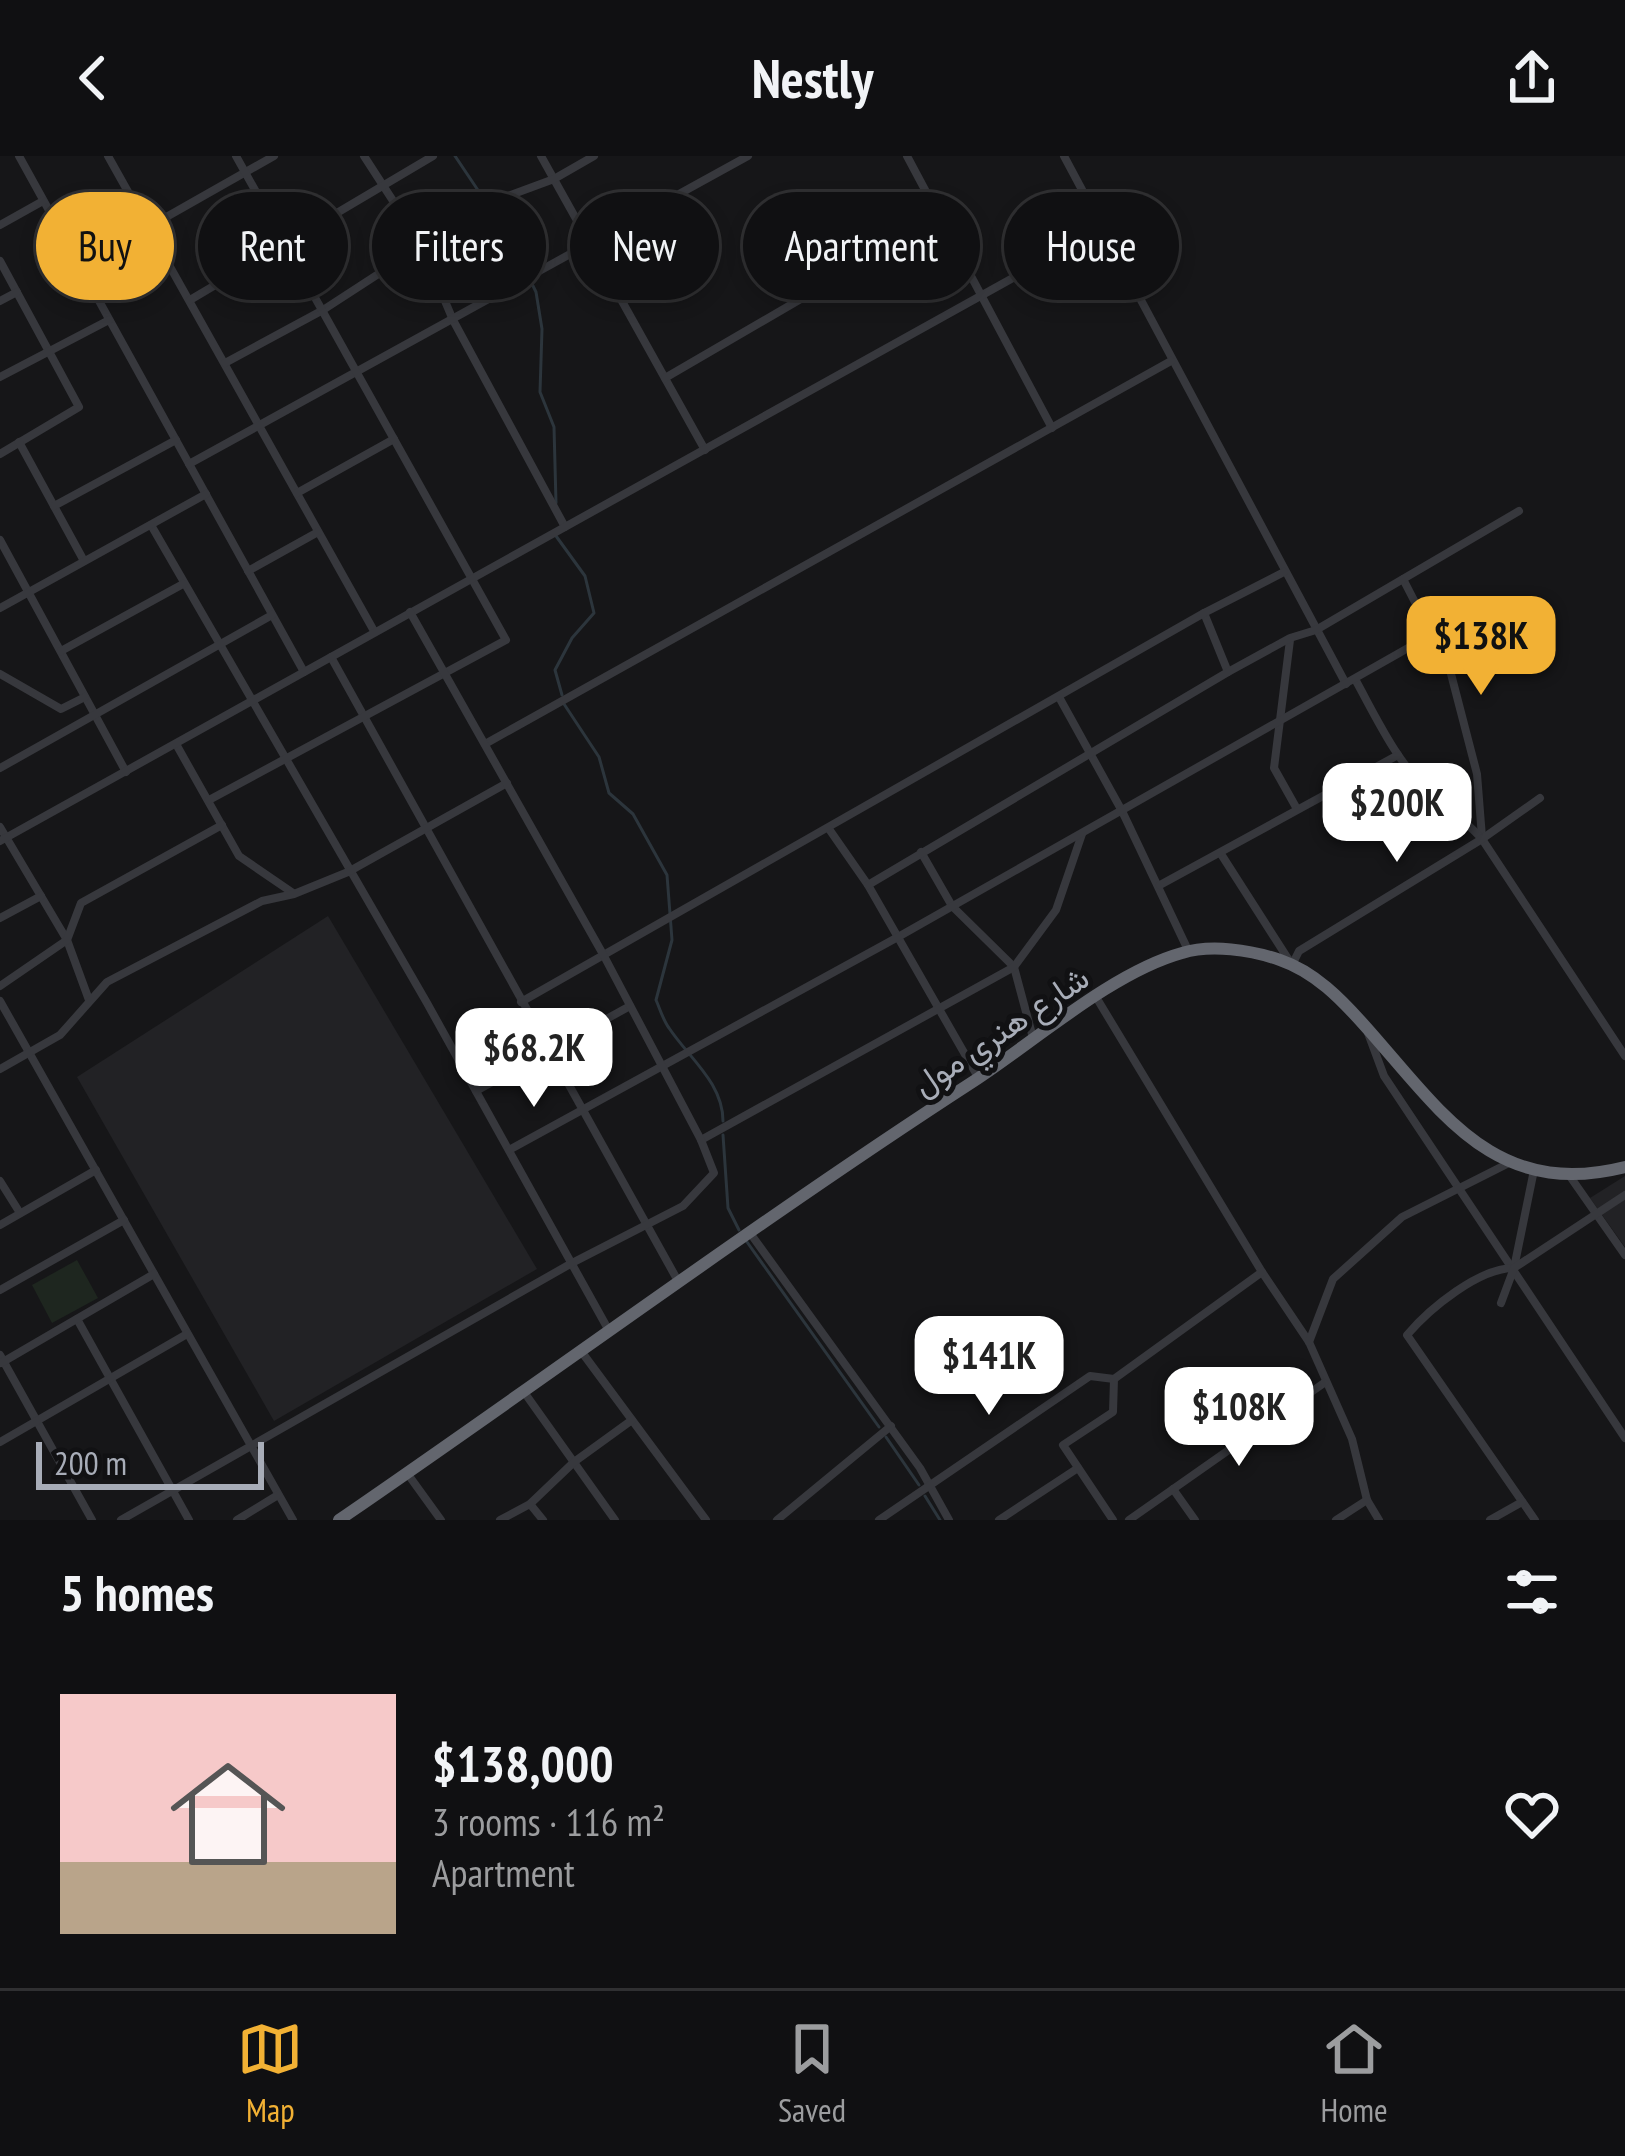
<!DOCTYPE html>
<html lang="en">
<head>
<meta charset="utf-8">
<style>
  :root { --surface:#101012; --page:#1e1e20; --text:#f1f3f6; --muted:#9c9d9f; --line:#303032; --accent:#f2b134 }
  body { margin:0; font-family:"PT Sans Narrow",Vazirmatn,sans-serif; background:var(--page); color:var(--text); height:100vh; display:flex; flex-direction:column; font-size:45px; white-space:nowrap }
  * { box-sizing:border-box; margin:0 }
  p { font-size:39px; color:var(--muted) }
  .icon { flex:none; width:66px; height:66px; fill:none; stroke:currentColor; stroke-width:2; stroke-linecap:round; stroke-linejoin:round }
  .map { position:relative; height:1364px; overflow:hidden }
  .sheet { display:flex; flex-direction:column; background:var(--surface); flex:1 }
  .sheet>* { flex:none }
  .hud { position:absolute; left:36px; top:36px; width:1554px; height:108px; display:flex; gap:24px }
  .scale { position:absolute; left:36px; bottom:30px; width:228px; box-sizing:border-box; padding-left:12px; border:6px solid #a8adb8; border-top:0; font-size:33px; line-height:42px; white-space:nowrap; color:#a8adb8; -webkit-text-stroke:9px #111113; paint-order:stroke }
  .price { position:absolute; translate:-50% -102px; padding:0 27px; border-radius:24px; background:#fff; color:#222; font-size:39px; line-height:78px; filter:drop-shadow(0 3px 6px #0008) }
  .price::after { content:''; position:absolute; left:50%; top:72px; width:36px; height:27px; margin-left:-18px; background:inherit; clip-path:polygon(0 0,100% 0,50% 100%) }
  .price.on { background:var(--accent); color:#111 }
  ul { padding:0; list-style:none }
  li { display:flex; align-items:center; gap:36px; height:300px; padding:0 60px }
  li span { display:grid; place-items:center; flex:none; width:336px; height:240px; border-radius:0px; color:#555 }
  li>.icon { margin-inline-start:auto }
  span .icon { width:144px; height:144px; fill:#fffc; stroke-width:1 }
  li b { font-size:51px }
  h2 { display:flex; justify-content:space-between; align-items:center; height:144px; padding:0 60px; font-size:51px }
  .chip { padding:0 42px; border-radius:54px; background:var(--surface); box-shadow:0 6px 18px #0003,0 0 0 3px var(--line); font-size:42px; line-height:108px }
  .chip.on { background:var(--accent); color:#111 }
  header { display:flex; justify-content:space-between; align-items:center; height:156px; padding:0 60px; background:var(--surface); font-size:54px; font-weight:800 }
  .tab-bar { display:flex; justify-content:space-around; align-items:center; height:168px; border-top:3px solid var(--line); background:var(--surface); font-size:33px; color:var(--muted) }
  .tab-bar a { display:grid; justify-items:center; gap:6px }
  .tab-bar .on { color:var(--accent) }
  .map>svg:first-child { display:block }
</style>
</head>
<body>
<header><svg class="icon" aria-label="back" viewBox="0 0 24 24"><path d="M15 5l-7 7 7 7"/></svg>Nestly<svg class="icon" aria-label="share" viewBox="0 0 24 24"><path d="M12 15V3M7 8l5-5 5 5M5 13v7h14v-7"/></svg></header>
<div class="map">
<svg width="1625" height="1364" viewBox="0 0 1625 1364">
  <rect width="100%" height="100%" fill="#161618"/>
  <g fill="#222225">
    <path d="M328,760L537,1113L274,1265L77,921Z"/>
    <path d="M1625,1020V1091L1590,1042Z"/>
  </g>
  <path fill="#1e261f" d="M77,1104L98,1142L52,1167L32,1129Z"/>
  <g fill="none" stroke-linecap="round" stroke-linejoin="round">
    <g stroke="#2c353c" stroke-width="3">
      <path d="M455,0L508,79L536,136L542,173L540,236L554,271L556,347"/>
      <path d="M556,380L585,420L594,457L572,482L555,514L562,539"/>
      <path d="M564,548L599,601L609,637L633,658L667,719L672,784L656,844C660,853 663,864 669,872C689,902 723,927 723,965"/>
      <path d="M723,979L728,1052L739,1074"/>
      <path d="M747,1086L879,1271"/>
      <path d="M886,1281L919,1329"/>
      <path d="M925,1340L940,1364"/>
    </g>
    <g stroke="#37383d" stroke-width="8">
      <path d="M19,0L304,516"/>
      <path d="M108,0L374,475"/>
      <path d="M364,0L421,88L453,164L565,371"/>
      <path d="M541,0L705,294"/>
      <path d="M907,0L1052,272"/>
      <path d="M1064,0L1346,528"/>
      <path d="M0,69L43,45"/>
      <path d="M0,105L79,251L0,298"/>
      <path d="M80,110L274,0"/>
      <path d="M190,144L433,0"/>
      <path d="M0,145L17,136"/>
      <path d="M225,207L323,154L486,48L554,23L594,0"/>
      <path d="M0,221L109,164"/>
      <path d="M665,222L847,116"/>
      <path d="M19,286L84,405"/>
      <path d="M189,308L748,0"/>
      <path d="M297,337L394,283"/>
      <path d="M54,350L176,284"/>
      <path d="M151,369L427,847L608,1173"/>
      <path d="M0,384L126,616"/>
      <path d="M248,415L318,376"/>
      <path d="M1403,423L1450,514L1477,618L1482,681"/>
      <path d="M0,452L206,338"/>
      <path d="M1204,457L1228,516"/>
      <path d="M1290,484L1274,612L1297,653"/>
      <path d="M61,495L183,428"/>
      <path d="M331,501L678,1125"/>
      <path d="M0,518L61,553L85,541"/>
      <path d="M1355,523C1377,563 1397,607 1431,638C1449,653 1466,665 1482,683L1625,900"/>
      <path d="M1059,541L1122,655L1188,794"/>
      <path d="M176,588L239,700L293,737"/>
      <path d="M485,588L1171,205"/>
      <path d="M0,612L272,459"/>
      <path d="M209,644L506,484L236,0"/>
      <path d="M0,671L67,784L89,844"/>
      <path d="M829,673L868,729L978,921"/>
      <path d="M0,685L1101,73"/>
      <path d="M921,696L952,750L1014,811L1033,882"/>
      <path d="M1221,698L1292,809L1299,795L1482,683L1540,642"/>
      <path d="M868,729L1228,516L1290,482L1316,474L1519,355"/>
      <path d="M1160,729L1398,599"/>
      <path d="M0,762L41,740"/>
      <path d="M0,830L67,784L81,747L222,669"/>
      <path d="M1096,841L1262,1116L1309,1186L1352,1283L1367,1344L1379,1364"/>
      <path d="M0,845L293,1364"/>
      <path d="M521,846L1204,457L1284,416"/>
      <path d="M1368,877L1384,920L1625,1282"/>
      <path d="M0,913L60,879L107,826L262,745L294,738L348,716L507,627"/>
      <path d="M476,935L630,850"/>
      <path d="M701,984L1014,811L1056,754L1082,678"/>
      <path d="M509,994L898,781L1431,479"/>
      <path d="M1534,1014L1514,1112C1479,1112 1430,1152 1407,1179L1535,1364"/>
      <path d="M1569,1019L1625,1099"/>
      <path d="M0,1025L20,1057"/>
      <path d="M0,1069L96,1014"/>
      <path d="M750,1077L920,1312L949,1364"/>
      <path d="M0,1134L124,1064"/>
      <path d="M1501,1147L1514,1112L1625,1039"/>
      <path d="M77,1163L189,1364"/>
      <path d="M1309,1186L1333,1123L1402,1061L1509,1007"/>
      <path d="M581,1195L706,1364"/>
      <path d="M0,1199L92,1364"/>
      <path d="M1,1207L154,1118"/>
      <path d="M524,1236L615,1364"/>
      <path d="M0,1286L187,1178"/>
      <path d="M407,1317L441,1364"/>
      <path d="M1173,1333L1195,1364"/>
      <path d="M530,1348L543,1364"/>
      <path d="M121,1364L572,1107L683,1050L714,1017L701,984L604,800L410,456"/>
      <path d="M237,1364L278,1339"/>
      <path d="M500,1364L530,1348L574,1306L632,1264"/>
      <path d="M777,1364L891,1270"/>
      <path d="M879,1364L1090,1220L1114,1223"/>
      <path d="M999,1364L1078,1312"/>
      <path d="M1113,1364L1063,1289L1113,1256L1114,1223L1262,1116"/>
      <path d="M1129,1364L1324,1227"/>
      <path d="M1336,1364L1367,1344"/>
      <path d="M1490,1364L1522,1346"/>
    </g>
    <path stroke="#63666e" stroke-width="12" d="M339,1364C552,1218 758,1065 974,925C1035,885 1113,816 1182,797C1211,788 1251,794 1280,804C1315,816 1341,843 1365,870C1441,955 1494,1044 1625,1011"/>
  </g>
  <g text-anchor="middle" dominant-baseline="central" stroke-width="10" stroke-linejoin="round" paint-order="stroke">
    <g font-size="33" fill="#a8adb8" stroke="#111113">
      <text transform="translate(1000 874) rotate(-34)">شارع هنري مول</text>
    </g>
  </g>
</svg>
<div class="scale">200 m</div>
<b class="price on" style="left:1481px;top:542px">$138K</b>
<b class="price" style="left:1397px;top:709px">$200K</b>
<b class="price" style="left:534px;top:954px">$68.2K</b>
<b class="price" style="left:989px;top:1262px">$141K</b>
<b class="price" style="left:1239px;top:1313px">$108K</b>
<div class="hud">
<a class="chip on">Buy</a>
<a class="chip">Rent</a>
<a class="chip">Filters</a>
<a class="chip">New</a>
<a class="chip">Apartment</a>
<a class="chip">House</a>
</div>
</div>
<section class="sheet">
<h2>5 homes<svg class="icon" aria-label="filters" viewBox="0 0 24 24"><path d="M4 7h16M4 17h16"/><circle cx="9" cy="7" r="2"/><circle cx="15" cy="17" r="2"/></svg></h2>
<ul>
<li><span style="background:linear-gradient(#f6c9c9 70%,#b9a48a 0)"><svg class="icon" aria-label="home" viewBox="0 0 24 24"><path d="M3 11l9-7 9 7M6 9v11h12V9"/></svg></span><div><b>$138,000</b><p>3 rooms · 116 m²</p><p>Apartment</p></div><svg class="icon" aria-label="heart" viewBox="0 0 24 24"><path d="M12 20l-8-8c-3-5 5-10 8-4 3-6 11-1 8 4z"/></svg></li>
</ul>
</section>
<nav class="tab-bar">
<a class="on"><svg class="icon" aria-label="map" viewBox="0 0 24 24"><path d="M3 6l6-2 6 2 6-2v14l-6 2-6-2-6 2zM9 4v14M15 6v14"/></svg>Map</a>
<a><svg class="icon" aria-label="saved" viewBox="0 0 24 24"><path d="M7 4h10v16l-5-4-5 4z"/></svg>Saved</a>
<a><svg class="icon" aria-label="home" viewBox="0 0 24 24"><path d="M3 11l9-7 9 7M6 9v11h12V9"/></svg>Home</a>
</nav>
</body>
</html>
